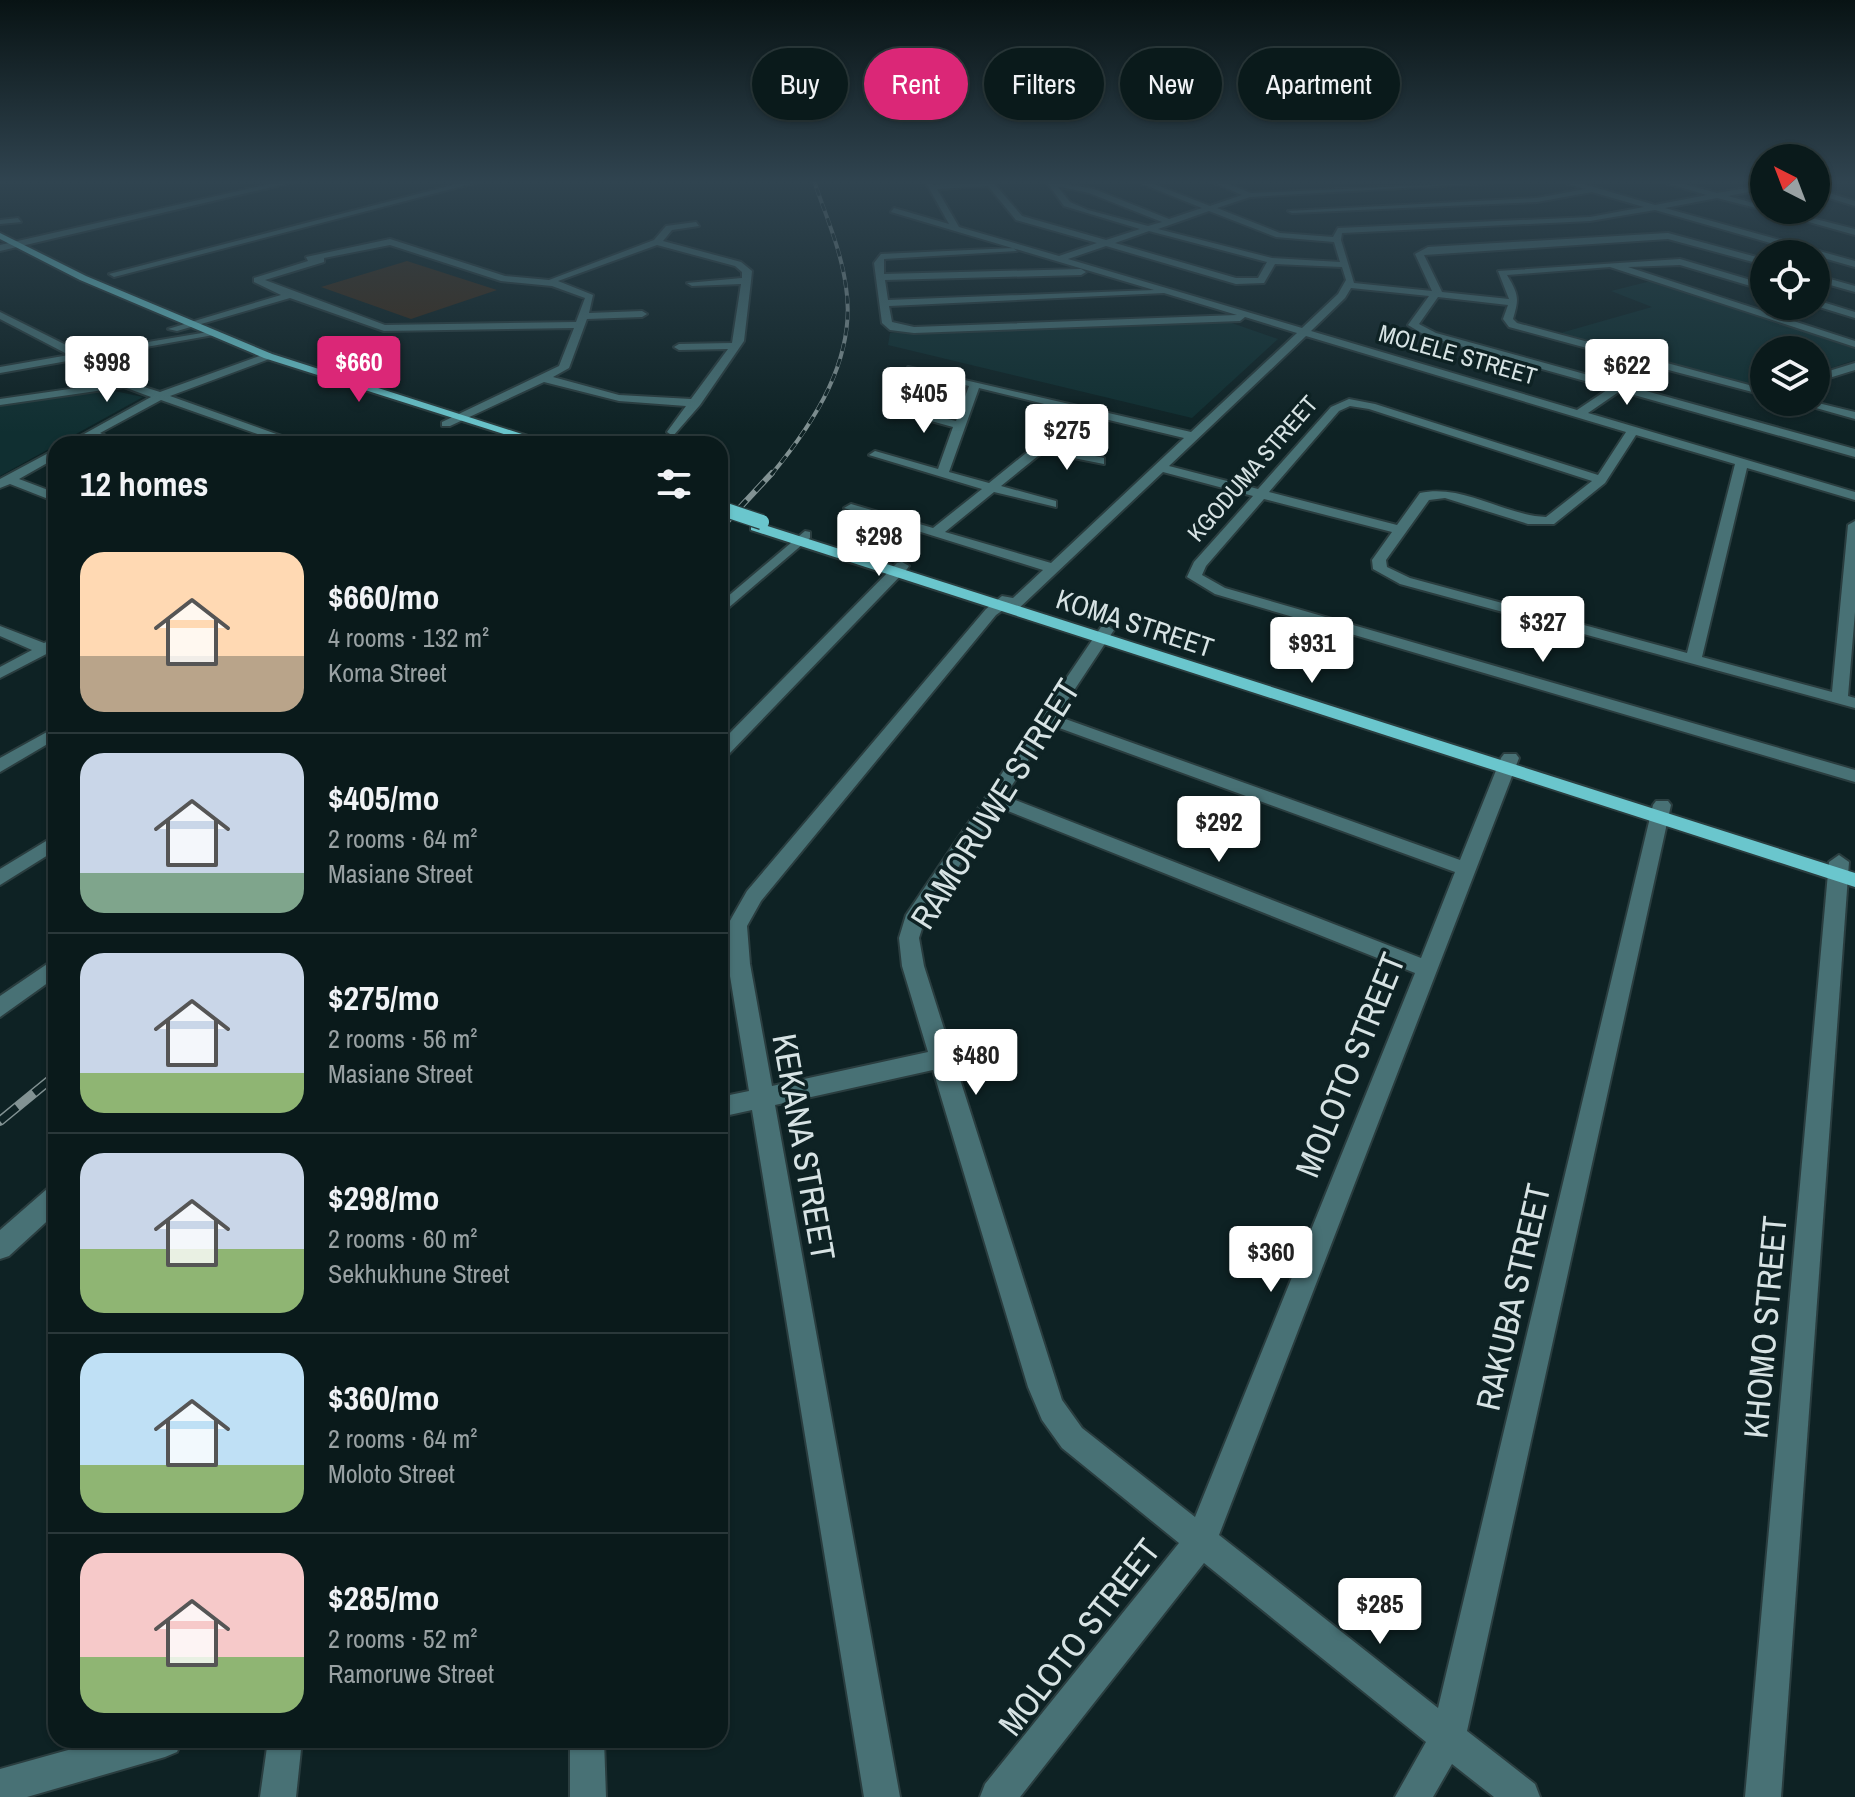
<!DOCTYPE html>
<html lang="en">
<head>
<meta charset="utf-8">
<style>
  :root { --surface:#0a1a1b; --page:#182728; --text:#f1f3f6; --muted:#99a1a3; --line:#2a383a; --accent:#db2777 }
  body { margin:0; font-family:"Archivo Narrow",sans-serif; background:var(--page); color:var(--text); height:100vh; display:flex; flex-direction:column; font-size:30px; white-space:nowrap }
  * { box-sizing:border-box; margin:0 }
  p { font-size:26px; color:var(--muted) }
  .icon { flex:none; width:44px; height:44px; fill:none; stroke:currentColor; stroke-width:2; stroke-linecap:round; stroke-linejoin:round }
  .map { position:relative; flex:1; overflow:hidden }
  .panel { position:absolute; left:48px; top:436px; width:680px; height:1312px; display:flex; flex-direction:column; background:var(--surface); border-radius:24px; box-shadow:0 2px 6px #0004,0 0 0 2px var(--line) }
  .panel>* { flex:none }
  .hud { position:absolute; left:752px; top:48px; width:760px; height:72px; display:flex; gap:16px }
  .needle { width:52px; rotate:318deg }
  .fabs { position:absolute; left:1750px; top:144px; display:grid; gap:16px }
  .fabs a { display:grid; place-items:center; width:80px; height:80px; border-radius:50%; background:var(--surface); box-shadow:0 2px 6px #0004,0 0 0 2px var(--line); font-size:40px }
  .price { position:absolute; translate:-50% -68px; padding:0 18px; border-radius:8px; background:#fff; color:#222; font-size:26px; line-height:52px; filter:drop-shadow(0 2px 4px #0008) }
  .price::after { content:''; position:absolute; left:50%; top:48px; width:24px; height:18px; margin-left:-12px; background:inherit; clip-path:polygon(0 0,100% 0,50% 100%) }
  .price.selected { background:var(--accent); color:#fff }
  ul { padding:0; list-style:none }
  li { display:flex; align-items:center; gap:24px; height:200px; padding:0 32px }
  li+li { border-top:2px solid var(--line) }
  li span { display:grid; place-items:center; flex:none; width:224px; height:160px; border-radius:24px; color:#555 }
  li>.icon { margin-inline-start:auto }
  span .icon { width:96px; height:96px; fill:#fffc; stroke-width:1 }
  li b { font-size:34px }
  h2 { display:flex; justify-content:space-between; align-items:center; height:96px; padding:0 32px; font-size:34px }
  .tag { padding:0 28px; border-radius:36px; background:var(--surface); box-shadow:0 2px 6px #0004,0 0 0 2px var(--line); font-size:28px; line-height:72px }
  .tag.selected { background:var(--accent); color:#fff }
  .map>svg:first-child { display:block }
</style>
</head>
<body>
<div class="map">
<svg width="1855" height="1797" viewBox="0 0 1855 1797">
  <rect width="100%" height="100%" fill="#0e2224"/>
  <g fill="#102f31">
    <path d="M1651,281L1855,349V360L1816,373V350H1764V390L1557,334L1652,307L1611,291Z"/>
    <path d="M1229,322L1278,339L1192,418L888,345L890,333Z"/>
    <path d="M105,389L143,397L0,476V406Z"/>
  </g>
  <path fill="#3d2917" d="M407,261L497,290L411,319L321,287Z"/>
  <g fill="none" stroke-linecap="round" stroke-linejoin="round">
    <defs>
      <g id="minor">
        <path d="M283,181H298L0,251V245Z"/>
        <path d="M468,181H482L114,277L109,274Z"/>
        <path d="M925,181L934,185L992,181L1022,216L1106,240L1140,229L1064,206L1046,181L1094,189L1169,219L1202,208L1135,181H1146L1210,206L1242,195L1210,181H1221L1251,193L1521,181L1250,197L1217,208L1280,233L1333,237L1338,228L1590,217L1644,207L1592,192L1537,202L1292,213L1288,211L1537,198L1585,189L1560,181H1573L1655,205L1707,195L1659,181H1673L1717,193L1764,185V189L1728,196L1764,206V210L1717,198L1665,208L1855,261V267L1655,210L1590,221L1342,233L1341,240L1354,283L1432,291L1415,254L1428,247L1668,233L1764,259V265L1668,239L1424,255L1442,292L1509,299L1498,271L1680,259L1764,284V290L1680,265L1628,267L1855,341V347L1610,267L1507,275C1519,295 1519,299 1513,319L1517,323L1764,389V395L1657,367L1628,386L1855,449V457L1620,391L1588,413L1855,492V500L1747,468L1702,657L1832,692L1848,525L1855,521V612L1848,696L1855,698V708L1400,584L1373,569L1372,560L1392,532L1264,499L1206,566L1202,575L1225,588L1855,770V782L1215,594L1187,577L1194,562L1253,496L1163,472L1015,612L1003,610L996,615L761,901L747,926L750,964L772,1086L928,1052L902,966L899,938L906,915L1101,627L1106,625L1114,630L1057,716L1460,860L1501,758L1504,754H1516L1519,758L1219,1535L1438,1708L1653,805L1656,801H1668L1671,805L1467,1731L1535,1784L1540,1797H1494L1452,1764L1433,1797H1395L1426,1742L1204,1563L1020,1797H980L985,1784L1179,1543L1062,1448L1042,1420L1028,1387L933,1070L775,1105L900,1797H864L752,1110L720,1117V1097L749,1091L728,964L727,926L747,891L986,609L1002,596L1013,598L1043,570L844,508L851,504L933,528L982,489L869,455L875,451L938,469L953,427L891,410L897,407L956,421L969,386L908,371V367L1191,432L1297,333L1245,317L1240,321L914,333L890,330L882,323L874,263L881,254L1013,248L1017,251L884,259V274L1081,269L1086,272L1081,275L885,280L888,300L1154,290L891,212L894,208L949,224ZM988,186L1016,220L1097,243L1059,256L959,227L937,189ZM1057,186L1089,193L1162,222L1148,226L1088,210L1070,202ZM1209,211L1276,237L1334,242L1340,262L1272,258L1158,229ZM1149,231L1267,262L1258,278H1236L1115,243ZM1106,246L1236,284L1264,283L1275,264L1342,267L1346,280L1338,294L1302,328L1068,259ZM1351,288L1429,296L1408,325L1428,337L1610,388L1577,410L1311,331L1345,298ZM1164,293L1237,315L914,327L892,322L889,306ZM1438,297L1508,305L1503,319L1509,327L1646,364L1617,383L1436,333L1419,324ZM1306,336L1626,432L1598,475L1375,404L1349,399L1331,407L1258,489L1169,466ZM979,388L1077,412L989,483L949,472ZM1350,406L1369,409L1592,481L1546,517C1503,515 1464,484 1420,493L1397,525L1269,492L1339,411ZM1088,415L1184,438L1051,563L945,532L994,492L1056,507V501L1001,486L1043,452L1104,464V458L1050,446ZM1636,435L1735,464L1687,653L1410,578L1387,567L1386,560L1429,500L1445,498L1528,524H1554L1605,483ZM1051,725L1455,872L1421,958L1005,796ZM998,807L1415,973L1195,1517L1082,1428L1062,1400L924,966L919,938L926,916Z"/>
        <path d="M1816,189L1855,201V206L1816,194Z"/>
        <path d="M1767,210H1780L1855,229V235Z"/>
        <path d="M18,218L21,222L0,224V220Z"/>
        <path d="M696,222L699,226L672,230L663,241L741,262L752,271L751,281L744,341L700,405L673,436L667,432L686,406L619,401L544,382L450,426H442V422L559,366L574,328L384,331L290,298L177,331L168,329L281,295L254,282V278L308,261L306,257L390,239L505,276L549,280L654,240L666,226ZM390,245L501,281L552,286L585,298L576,322L385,325L265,280L324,262V258ZM657,245L735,266L742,272V278L687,283L692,286L741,284L732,343L679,344L674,347L679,350L728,349L691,399L619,395L553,377L569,368L587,319L642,317L647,314L642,311L589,313L593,295L558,281Z"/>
        <path d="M1816,275L1855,286V292L1816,281Z"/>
        <path d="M1816,300L1855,312V318L1816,306Z"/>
        <path d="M0,312L82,353L214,331L219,334L0,373V367L69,355L0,319Z"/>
        <path d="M268,353L272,354V358L170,396L304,444H286L161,400L100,433L123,444H106L91,438L81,444H66L151,397L124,387L0,405V399L125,381L160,392Z"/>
        <path d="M1855,363V370L1816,382V375Z"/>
        <path d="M1795,402H1814L1855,412V419Z"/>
        <path d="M56,449V458L19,479L56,493V502L10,484L0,488V479Z"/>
        <path d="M805,531L810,532V538L720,615V603Z"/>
        <path d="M902,562L909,566L907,569L726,757L720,758V743L897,563Z"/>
        <path d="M0,626L44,643L56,638V649L0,678V667L32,650L0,636Z"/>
        <path d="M56,727V739L0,772V758Z"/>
        <path d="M56,835V850L0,885V869Z"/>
        <path d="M1839,855L1849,862L1781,1797H1745L1829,862Z"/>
        <path d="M56,958V977L0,1017V996Z"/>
        <path d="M56,1186V1213L9,1256L0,1259V1230L47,1189Z"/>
        <path d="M104,1740H182L177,1752L165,1757L27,1797H0V1769Z"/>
        <path d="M268,1740H302L296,1797H260Z"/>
        <path d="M570,1740H604L606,1797H570Z"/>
      </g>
      <g id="major">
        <path d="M0,233L86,276L272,354L553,444H535L264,358L80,280L0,239Z"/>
        <path d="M751,524H761L1855,873V887L751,530Z"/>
      </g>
    </defs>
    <use href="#minor" stroke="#2a3d3f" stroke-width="4"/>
    <use href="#major" stroke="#2a3d3f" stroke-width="4"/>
    <use href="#minor" fill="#487175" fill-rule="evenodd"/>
    <use href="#major" fill="#6ac6cd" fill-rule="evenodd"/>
    <defs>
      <path id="rail-far2" d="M771,475C814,423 857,358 846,287C841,250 826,216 814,181"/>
      <path id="rail-far1" d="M720,529L772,473"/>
      <path id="rail" d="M0,1121L56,1075"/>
    </defs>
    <use href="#rail-far2" stroke="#829293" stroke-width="4"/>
    <use href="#rail-far1" stroke="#829293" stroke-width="6"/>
    <use href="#rail" stroke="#829293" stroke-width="10"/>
    <use href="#rail-far2" stroke="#0e2224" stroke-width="3" stroke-dasharray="8" stroke-linecap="butt"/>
    <use href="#rail-far1" stroke="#0e2224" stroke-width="4" stroke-dasharray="13" stroke-linecap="butt"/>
    <use href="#rail" stroke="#0e2224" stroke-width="7" stroke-dasharray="22" stroke-linecap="butt"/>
    <defs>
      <path id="major-bridge" d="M720,508L762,522"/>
    </defs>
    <use href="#major-bridge" stroke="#2a3d3f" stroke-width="17" stroke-linecap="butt"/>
    <use href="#major-bridge" stroke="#6ac6cd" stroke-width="14"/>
  </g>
  <linearGradient id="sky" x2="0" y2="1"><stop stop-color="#081314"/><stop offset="0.42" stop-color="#304450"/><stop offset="1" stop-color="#304450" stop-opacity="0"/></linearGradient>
  <rect width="1855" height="433" fill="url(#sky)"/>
  <g text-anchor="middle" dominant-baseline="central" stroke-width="7" stroke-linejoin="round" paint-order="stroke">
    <g font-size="24" fill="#d7e3e4" stroke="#0e2224">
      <text transform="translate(1458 354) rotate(16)">MOLELE STREET</text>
      <text transform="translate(1252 468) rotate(-49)">KGODUMA STREET</text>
    </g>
    <g font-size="28" fill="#d7e3e4" stroke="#0e2224">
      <text transform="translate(1135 623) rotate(18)">KOMA STREET</text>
    </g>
    <g font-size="34" fill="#d7e3e4" stroke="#0e2224">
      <text transform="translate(995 804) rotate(-58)">RAMORUWE STREET</text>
      <text transform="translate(1350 1065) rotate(-68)">MOLOTO STREET</text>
      <text transform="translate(804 1147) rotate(80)">KEKANA STREET</text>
      <text transform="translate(1513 1297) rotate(-77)">RAKUBA STREET</text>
      <text transform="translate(1765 1327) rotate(-85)">KHOMO STREET</text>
      <text transform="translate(1079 1637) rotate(-52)">MOLOTO STREET</text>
    </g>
  </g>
</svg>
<div class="fabs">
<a><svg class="needle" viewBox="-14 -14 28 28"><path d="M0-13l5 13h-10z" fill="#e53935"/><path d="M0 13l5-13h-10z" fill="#99a1a3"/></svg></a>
<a><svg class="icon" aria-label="locate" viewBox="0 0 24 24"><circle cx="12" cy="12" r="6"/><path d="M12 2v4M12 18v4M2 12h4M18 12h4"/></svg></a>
<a><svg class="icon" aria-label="layers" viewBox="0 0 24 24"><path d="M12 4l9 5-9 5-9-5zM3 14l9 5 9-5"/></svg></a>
</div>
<b class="price" style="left:107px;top:404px">$998</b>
<b class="price selected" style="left:359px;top:404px">$660</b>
<b class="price" style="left:1627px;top:407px">$622</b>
<b class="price" style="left:924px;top:435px">$405</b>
<b class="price" style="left:1067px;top:472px">$275</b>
<b class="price" style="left:879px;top:578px">$298</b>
<b class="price" style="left:1543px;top:664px">$327</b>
<b class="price" style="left:1312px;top:685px">$931</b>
<b class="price" style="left:1219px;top:864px">$292</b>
<b class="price" style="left:976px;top:1097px">$480</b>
<b class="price" style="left:1271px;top:1294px">$360</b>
<b class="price" style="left:1380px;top:1646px">$285</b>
<div class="hud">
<a class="tag">Buy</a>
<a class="tag selected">Rent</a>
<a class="tag">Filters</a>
<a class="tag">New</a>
<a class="tag">Apartment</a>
</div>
<section class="panel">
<h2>12 homes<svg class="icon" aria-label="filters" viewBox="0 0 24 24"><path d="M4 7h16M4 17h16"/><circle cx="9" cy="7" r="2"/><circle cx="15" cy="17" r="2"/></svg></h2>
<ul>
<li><span style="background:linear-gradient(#ffd9b3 65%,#b9a48a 0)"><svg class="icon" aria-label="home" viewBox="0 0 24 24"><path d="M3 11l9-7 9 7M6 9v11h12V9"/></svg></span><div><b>$660/mo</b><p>4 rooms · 132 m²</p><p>Koma Street</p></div></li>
<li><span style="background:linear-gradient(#c9d6e8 75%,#7fa58c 0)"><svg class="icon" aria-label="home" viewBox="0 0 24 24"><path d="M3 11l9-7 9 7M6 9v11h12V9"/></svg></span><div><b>$405/mo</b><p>2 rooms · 64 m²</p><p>Masiane Street</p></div></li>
<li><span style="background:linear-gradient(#c9d6e8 75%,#8fb573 0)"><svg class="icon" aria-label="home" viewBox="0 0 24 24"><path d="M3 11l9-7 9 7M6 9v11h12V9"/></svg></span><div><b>$275/mo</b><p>2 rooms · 56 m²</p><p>Masiane Street</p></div></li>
<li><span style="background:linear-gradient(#c9d6e8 60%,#8fb573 0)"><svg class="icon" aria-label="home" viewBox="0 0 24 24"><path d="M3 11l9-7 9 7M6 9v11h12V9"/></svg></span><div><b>$298/mo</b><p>2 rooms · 60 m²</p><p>Sekhukhune Street</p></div></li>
<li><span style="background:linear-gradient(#bfe0f5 70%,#8fb573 0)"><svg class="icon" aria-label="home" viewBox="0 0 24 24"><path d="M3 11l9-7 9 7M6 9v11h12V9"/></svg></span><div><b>$360/mo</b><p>2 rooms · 64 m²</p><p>Moloto Street</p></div></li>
<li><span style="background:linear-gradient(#f6c9c9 65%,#8fb573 0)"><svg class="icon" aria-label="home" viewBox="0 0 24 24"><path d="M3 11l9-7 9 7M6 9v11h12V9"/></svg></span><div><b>$285/mo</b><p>2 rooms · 52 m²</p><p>Ramoruwe Street</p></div></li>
</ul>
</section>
</div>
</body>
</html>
